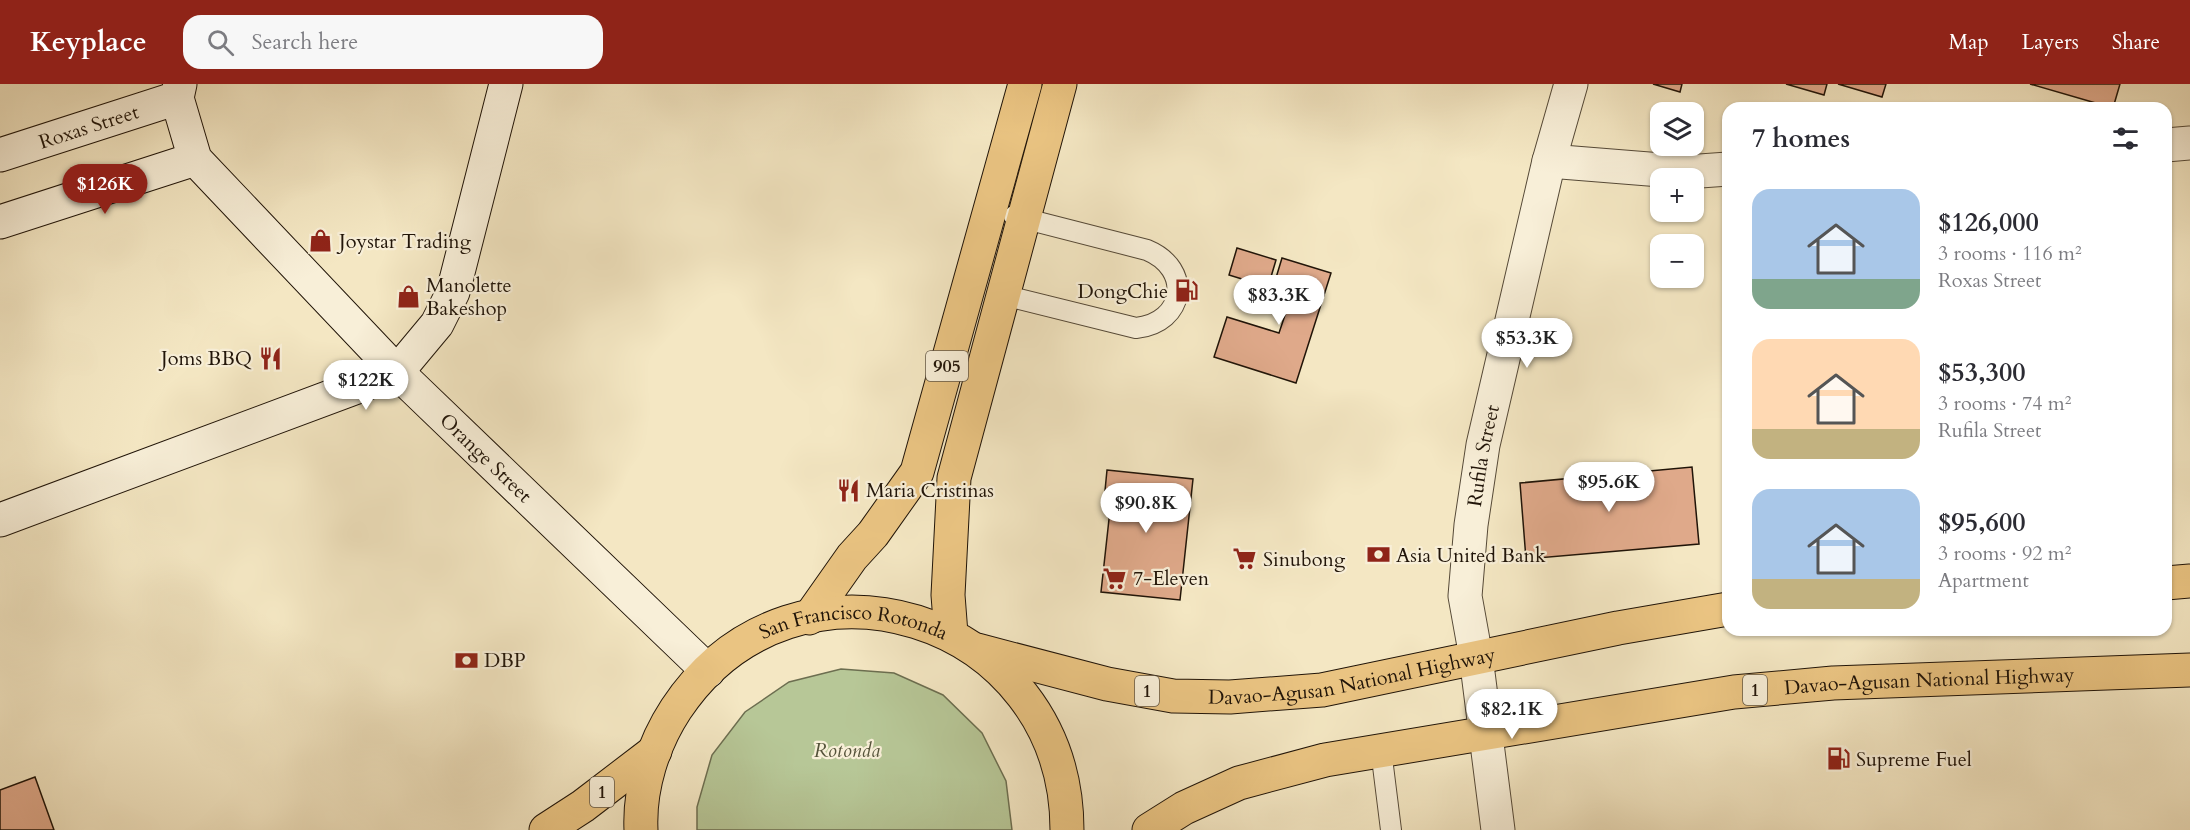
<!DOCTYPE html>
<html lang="en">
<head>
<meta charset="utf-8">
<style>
  :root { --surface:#fff; --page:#f7f7f7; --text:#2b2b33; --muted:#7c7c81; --accent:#8f2418 }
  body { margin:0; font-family:Cardo,serif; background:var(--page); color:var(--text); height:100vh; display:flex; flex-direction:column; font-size:22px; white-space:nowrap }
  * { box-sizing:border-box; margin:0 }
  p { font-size:20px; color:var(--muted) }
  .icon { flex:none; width:33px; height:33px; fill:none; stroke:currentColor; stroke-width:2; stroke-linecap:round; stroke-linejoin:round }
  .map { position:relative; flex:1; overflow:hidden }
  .drawer { position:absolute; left:1722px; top:18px; width:450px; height:534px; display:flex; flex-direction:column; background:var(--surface); border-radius:18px; box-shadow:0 2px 4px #0004 }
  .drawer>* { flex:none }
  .fabs { position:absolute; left:1650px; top:18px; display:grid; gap:12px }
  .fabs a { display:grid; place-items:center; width:54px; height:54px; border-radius:12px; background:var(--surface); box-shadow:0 2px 4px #0004; font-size:30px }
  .price { position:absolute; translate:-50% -51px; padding:0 14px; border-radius:21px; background:#fff; color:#222; font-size:20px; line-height:39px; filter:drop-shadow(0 2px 3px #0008) }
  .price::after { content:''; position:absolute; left:50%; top:36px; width:18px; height:14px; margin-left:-9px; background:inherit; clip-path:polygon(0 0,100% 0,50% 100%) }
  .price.selected { background:var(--accent); color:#fff }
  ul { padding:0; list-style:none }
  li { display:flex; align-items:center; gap:18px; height:150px; padding:0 30px }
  li span { display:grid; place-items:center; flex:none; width:168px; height:120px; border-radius:18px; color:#555 }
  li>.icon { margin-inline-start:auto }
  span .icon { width:72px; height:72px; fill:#fffc; stroke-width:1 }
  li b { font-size:26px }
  h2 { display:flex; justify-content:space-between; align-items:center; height:72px; padding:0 30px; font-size:26px }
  header { display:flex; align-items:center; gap:36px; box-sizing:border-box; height:84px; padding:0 30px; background:var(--accent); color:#fff }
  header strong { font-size:28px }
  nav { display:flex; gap:33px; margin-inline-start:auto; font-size:21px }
  .search { width:420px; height:54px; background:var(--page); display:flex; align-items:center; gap:15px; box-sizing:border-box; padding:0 21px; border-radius:18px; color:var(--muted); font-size:22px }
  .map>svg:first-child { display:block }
</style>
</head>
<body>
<header>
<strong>Keyplace</strong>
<div class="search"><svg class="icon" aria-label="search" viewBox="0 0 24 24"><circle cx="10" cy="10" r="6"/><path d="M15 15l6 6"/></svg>Search here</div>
<nav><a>Map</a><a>Layers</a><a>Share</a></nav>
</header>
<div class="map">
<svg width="2190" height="746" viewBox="0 0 2190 746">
  <rect width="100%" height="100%" fill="#f4e7c3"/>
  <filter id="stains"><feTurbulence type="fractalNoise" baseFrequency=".00333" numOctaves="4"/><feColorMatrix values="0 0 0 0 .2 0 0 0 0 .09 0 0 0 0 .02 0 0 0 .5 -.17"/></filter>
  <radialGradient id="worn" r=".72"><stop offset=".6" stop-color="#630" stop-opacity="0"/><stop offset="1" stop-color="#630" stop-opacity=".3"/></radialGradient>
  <path fill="#b7c797" stroke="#6c6e50" stroke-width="1.5" d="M841,585L894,589L943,611L982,649L1006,697L1012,746H697V723L712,671L745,628L789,598Z"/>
  <g fill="#dfa98a" stroke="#201408" stroke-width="1.5">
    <path d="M1653,0H1682L1680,8Z"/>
    <path d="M1786,0H1827L1824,11Z"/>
    <path d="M1838,0H1886L1882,13Z"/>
    <path d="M2030,0H2120L2113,24Z"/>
    <path d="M1237,164L1276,176L1268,203L1229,191Z"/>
    <path d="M1282,174L1331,189L1296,299L1214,273L1227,233L1279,249L1291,213L1272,207Z"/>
    <path d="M1692,383L1699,460L1526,475L1520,399Z"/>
    <path d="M1107,386L1193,395L1180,516L1101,508L1111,417H1104Z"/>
    <path d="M35,693L54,746H0V706Z"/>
  </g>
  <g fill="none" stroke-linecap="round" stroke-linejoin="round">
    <defs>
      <g id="lane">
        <path d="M1003,211L1136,244C1185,239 1193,185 1147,166L1014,132"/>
        <path d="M1381,666L1391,746"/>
      </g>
      <g id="street">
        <path d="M2166,61L2190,59"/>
        <path d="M1549,77L1686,88L1728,85"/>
        <path id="s1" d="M1498,746L1476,573L1465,512L1471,441L1483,361L1549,77L1571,0"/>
      </g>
      <g id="secondary">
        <path id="s2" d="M180,0L177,14L195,75L397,288L708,587"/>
        <path id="s3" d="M0,71L177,14"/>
        <path d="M0,138L195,75"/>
        <path d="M0,436L397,288L437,240L453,208L506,0"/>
      </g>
      <g id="primary">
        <path d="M809,534L852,473L873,450L917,388L1025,0"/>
        <path d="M951,550L948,511L954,394L1060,0"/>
      </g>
      <g id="highway">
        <path d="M2166,499L2190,497"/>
        <path id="s4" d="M977,566L1107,600L1173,612L1230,613L1322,606L1618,544L1728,525"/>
        <path d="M546,746L583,722L655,667"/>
        <path id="s5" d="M641,746C639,704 653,660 676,625C795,446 1067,531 1067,746"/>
        <path id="s6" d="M1149,746L1184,724L1239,699L1325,676L1734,608L1833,599L2190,586"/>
      </g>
    </defs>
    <use href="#lane" stroke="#554937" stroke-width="22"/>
    <use href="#street" stroke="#554937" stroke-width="35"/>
    <use href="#secondary" stroke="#201408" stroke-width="35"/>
    <use href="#primary" stroke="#201408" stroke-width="35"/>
    <use href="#highway" stroke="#201408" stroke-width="35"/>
    <use href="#lane" stroke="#f8efd8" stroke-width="20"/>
    <use href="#street" stroke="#f8efd8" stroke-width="33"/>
    <use href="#secondary" stroke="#f8efd8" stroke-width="33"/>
    <use href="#primary" stroke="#eac482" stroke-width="33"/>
    <use href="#highway" stroke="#eac482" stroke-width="33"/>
  </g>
  <defs>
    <symbol id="shop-bare" viewBox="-9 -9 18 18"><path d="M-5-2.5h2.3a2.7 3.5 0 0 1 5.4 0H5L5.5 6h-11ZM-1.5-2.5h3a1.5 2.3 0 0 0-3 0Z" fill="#8f2418" stroke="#f8efd8" stroke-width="2.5" paint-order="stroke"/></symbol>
    <symbol id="fuel-bare" viewBox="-9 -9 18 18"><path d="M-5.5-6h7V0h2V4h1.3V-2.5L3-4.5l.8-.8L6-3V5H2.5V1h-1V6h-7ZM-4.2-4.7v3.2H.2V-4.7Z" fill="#8f2418" stroke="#f8efd8" stroke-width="2.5" paint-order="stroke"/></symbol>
    <symbol id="restaurant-bare" viewBox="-9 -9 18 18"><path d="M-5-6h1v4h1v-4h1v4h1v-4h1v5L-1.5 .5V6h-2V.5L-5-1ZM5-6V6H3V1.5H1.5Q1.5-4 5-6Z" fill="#8f2418" stroke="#f8efd8" stroke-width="2.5" paint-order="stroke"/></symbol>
    <symbol id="bank-bare" viewBox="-9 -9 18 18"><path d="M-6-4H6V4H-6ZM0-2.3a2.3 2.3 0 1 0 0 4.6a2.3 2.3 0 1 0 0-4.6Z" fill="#8f2418" stroke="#f8efd8" stroke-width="2.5" paint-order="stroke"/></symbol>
    <symbol id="supermarket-bare" viewBox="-9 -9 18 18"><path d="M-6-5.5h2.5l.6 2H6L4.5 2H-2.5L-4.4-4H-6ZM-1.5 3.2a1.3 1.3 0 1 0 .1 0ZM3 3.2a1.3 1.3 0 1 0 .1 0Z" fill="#8f2418" stroke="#f8efd8" stroke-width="2.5" paint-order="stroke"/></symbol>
  </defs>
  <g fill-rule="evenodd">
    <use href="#shop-bare" x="304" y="140" width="33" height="33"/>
    <use href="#fuel-bare" x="1170" y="190" width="33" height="33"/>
    <use href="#shop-bare" x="392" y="196" width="33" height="33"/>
    <use href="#restaurant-bare" x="254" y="258" width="33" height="33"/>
    <use href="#restaurant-bare" x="832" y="390" width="33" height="33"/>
    <use href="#bank-bare" x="1362" y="454" width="33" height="33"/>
    <use href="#supermarket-bare" x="1228" y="458" width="33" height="33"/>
    <use href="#supermarket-bare" x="1098" y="478" width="33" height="33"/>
    <use href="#bank-bare" x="450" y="560" width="33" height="33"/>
    <use href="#fuel-bare" x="1822" y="658" width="33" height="33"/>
  </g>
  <g text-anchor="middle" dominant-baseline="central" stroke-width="4.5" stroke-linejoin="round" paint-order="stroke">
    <g fill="#f8efd8" stroke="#615646" stroke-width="1.5">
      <rect x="926" y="267" width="42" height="30" rx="4.5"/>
      <rect x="1743" y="591" width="24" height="30" rx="4.5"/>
      <rect x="1135" y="592" width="24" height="30" rx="4.5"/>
      <rect x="590" y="693" width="24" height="30" rx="4.5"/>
    </g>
    <g font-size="18" font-weight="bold" fill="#201408">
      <text x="947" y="282">905</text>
      <text x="1755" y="606">1</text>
      <text x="1147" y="607">1</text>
      <text x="602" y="708">1</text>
    </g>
    <g font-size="20" fill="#201408" stroke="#f8efd8">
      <text stroke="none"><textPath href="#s3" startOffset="93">Roxas Street</textPath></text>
      <text stroke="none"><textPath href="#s1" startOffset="378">Rufila Street</textPath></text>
      <text stroke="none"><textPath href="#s2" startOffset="495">Orange Street</textPath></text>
      <text stroke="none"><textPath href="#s5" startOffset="339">San Francisco Rotonda</textPath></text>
      <text stroke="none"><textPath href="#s4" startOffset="382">Davao-Agusan National Highway</textPath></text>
      <text stroke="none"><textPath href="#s6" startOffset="801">Davao-Agusan National Highway</textPath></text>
    </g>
    <g font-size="20" fill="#201408" stroke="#f8efd8" text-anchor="start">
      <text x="339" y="157">Joystar Trading</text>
      <text x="426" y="201">Manolette<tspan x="426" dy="23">Bakeshop</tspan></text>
      <text x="1168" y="207" text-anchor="end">DongChie</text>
      <text x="252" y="274" text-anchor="end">Joms BBQ</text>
      <text x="866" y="406">Maria Cristinas</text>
      <text x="1396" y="471">Asia United Bank</text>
      <text x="1263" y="475">Sinubong</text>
      <text x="1133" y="494">7-Eleven</text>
      <text x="484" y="576">DBP</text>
      <text x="1856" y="675">Supreme Fuel</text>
    </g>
    <g font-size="20" font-style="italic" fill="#55533a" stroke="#f8efd8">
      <text x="847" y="666">Rotonda</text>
    </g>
  </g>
  <rect width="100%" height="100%" filter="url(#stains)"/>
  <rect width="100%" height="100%" fill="url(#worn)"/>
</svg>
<div class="fabs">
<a><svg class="icon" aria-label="layers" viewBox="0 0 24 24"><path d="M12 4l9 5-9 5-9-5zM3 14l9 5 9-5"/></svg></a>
<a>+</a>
<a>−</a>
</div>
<b class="price selected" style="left:105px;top:131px">$126K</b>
<b class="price" style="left:1279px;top:242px">$83.3K</b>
<b class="price" style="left:1527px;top:285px">$53.3K</b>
<b class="price" style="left:366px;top:327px">$122K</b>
<b class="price" style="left:1609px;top:429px">$95.6K</b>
<b class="price" style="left:1146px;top:450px">$90.8K</b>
<b class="price" style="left:1512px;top:656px">$82.1K</b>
<section class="drawer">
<h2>7 homes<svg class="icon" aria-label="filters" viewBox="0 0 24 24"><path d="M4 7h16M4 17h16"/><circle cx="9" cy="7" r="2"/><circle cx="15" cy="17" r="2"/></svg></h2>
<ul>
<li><span style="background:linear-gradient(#a9c7e8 75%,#7fa58c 0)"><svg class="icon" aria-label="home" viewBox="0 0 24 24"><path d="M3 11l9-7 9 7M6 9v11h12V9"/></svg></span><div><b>$126,000</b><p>3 rooms · 116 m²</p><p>Roxas Street</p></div></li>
<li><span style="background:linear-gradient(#ffd9b3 75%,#c2b280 0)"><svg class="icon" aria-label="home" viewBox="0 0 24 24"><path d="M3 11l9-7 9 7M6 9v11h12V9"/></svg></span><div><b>$53,300</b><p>3 rooms · 74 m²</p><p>Rufila Street</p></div></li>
<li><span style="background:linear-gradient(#a9c7e8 75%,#c2b280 0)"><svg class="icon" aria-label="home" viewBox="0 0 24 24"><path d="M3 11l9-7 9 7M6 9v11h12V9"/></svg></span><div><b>$95,600</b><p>3 rooms · 92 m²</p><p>Apartment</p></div></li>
</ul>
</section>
</div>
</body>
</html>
